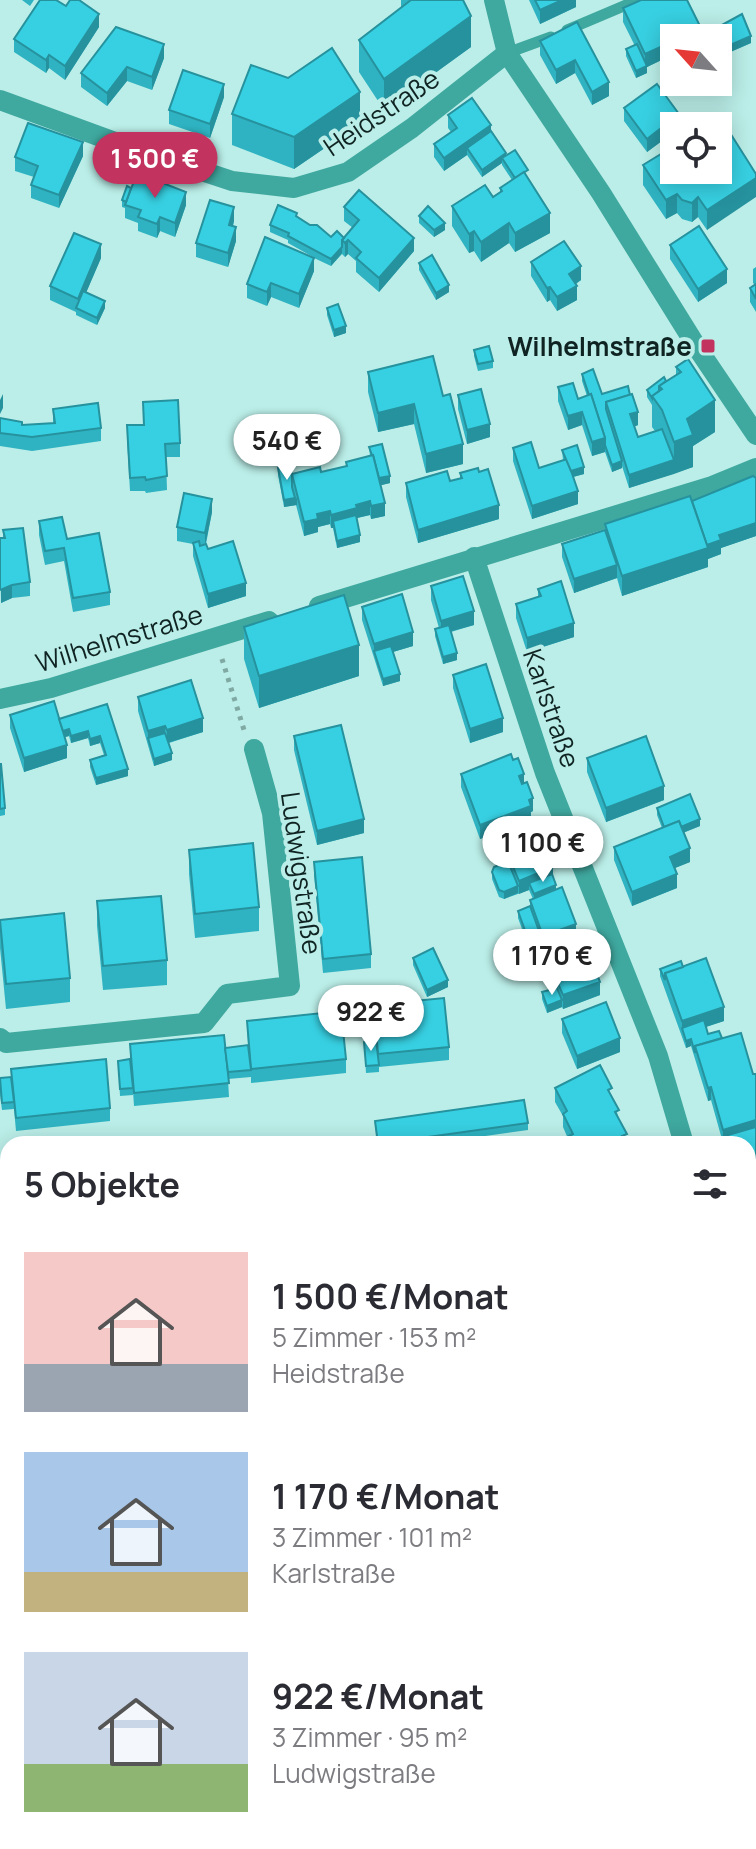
<!DOCTYPE html>
<html lang="de">
<head>
<meta charset="utf-8">
<style>
  :root { --surface:#fff; --page:#f7f7f7; --text:#2b2b33; --muted:#7c7c81; --accent:#c2335f }
  body { margin:0; font-family:Manrope,sans-serif; background:var(--page); color:var(--text); height:100vh; display:flex; flex-direction:column; font-size:30px; white-space:nowrap }
  * { box-sizing:border-box; margin:0 }
  p { font-size:26px; color:var(--muted) }
  .icon { flex:none; width:44px; height:44px; fill:none; stroke:currentColor; stroke-width:2; stroke-linecap:round; stroke-linejoin:round }
  .map { position:relative; flex:1; overflow:hidden }
  .side { position:absolute; left:0px; top:1136px; width:756px; height:714px; display:flex; flex-direction:column; background:var(--surface); border-radius:24px 24px 0 0; box-shadow:0 4px 20px #0003 }
  .side>* { flex:none }
  .needle { width:52px; rotate:297deg }
  .tools { position:absolute; left:660px; top:24px; display:grid; gap:16px }
  .tools a { display:grid; place-items:center; width:72px; height:72px; border-radius:0px; background:var(--surface); box-shadow:0 4px 20px #0003; font-size:40px }
  .price { position:absolute; translate:-50% -68px; padding:0 18px; border-radius:28px; background:#fff; color:#222; font-size:26px; line-height:52px; filter:drop-shadow(0 2px 4px #0008) }
  .price::after { content:''; position:absolute; left:50%; top:48px; width:24px; height:18px; margin-left:-12px; background:inherit; clip-path:polygon(0 0,100% 0,50% 100%) }
  .price.selected { background:var(--accent); color:#fff }
  ul { padding:0; list-style:none }
  li { display:flex; align-items:center; gap:24px; height:200px; padding:0 24px }
  li span { display:grid; place-items:center; flex:none; width:224px; height:160px; border-radius:0px; color:#555 }
  li>.icon { margin-inline-start:auto }
  span .icon { width:96px; height:96px; fill:#fffc; stroke-width:1 }
  li b { font-size:34px }
  h2 { display:flex; justify-content:space-between; align-items:center; height:96px; padding:0 24px; font-size:34px }
  .map>svg:first-child { display:block }
</style>
</head>
<body>
<div class="map">
<svg width="756" height="1849" viewBox="0 0 756 1849">
  <rect width="100%" height="100%" fill="#bbeee8"/>
  <path fill="#fbc389" d="M748,1653L756,1655V1770L748,1766Z"/>
  <g fill="none" stroke-linecap="round" stroke-linejoin="round">
    <g stroke="#80a9a4" stroke-width="5" stroke-dasharray="4 6" stroke-linecap="butt">
      <path d="M222,659L244,730"/>
      <path d="M0,1177L8,1180"/>
    </g>
    <g stroke="#3fa89f" stroke-width="11">
      <path d="M567,30L638,0"/>
      <path d="M507,53L551,37"/>
    </g>
    <g stroke="#3fa89f" stroke-width="20">
      <path d="M494,0L507,53L601,193L700,352L756,435"/>
      <path d="M0,100L123,145L232,181L294,188L348,172L412,128L507,53"/>
      <path d="M474,557L545,773L658,1056L684,1144"/>
      <path d="M319,606L712,486L756,468"/>
      <path d="M0,699L51,688L269,621"/>
      <path d="M0,1038L6,1043L204,1023L227,994L290,986L272,813L254,749"/>
      <path d="M0,1229L8,1232"/>
      <path d="M748,1287L756,1284"/>
      <path d="M0,1516L8,1528"/>
      <path d="M0,1615L8,1607"/>
      <path d="M0,1749H8"/>
    </g>
  </g>
  <g fill="#2fb3c2">
    <path d="M22,0H34L30,6Z"/>
    <path d="M401,0H463L471,47L384,110L359,72V40L401,8Z"/>
    <path d="M529,0H576V7L540,24Z"/>
    <path d="M623,8L701,38H674V54L647,67V73L636,78L626,56V49L635,46L623,22Z"/>
    <path d="M577,22L609,96L592,105L575,73L556,84L540,55V41Z"/>
    <path d="M720,26L751,43L728,53L720,32Z"/>
    <path d="M99,27L65,80L49,68L46,73L14,52V39Z"/>
    <path d="M164,58L152,90L127,81L107,106L81,87V73Z"/>
    <path d="M224,97L210,138L169,124V110Z"/>
    <path d="M624,108L679,126H674V132L647,152L624,121Z"/>
    <path d="M232,114L360,124L294,169L232,145Z"/>
    <path d="M448,115L491,131L506,155L528,177L527,178L550,233L515,252L509,243L481,262L474,251L469,253L452,226V206L493,197L500,192V188L512,180L502,165V163L482,177L467,155L444,171L434,157V144L451,132L448,128Z"/>
    <path d="M83,156L59,208L31,198V185L34,177L15,171V157Z"/>
    <path d="M643,165L756,174L707,230L698,217L692,222L682,219L677,213L666,219L643,185Z"/>
    <path d="M122,200L186,205L175,237L160,231L157,238L138,231V223L125,218V208L122,207Z"/>
    <path d="M344,207L414,251L379,292L356,272V261L348,254L345,257L342,254L331,266L314,258V271L299,308L271,297L267,306L247,298V284L313,257L288,243V240L270,232V225L297,217L331,237L344,238L353,228L344,221Z"/>
    <path d="M419,216L445,230L434,237L419,223Z"/>
    <path d="M234,221L233,226L236,241L228,267L196,257V243Z"/>
    <path d="M670,245L727,283L698,302L670,259Z"/>
    <path d="M101,258L86,293L105,308L97,325L76,315V312L50,300V286Z"/>
    <path d="M531,262L581,280L576,284L577,300L557,311L550,300L547,302L531,276Z"/>
    <path d="M419,263L449,292L436,300L419,270Z"/>
    <path d="M756,267V312L750,302V288L755,285L753,283V269Z"/>
    <path d="M327,308L346,333L334,337L327,315Z"/>
    <path d="M474,350L493,361V368L478,371L474,356Z"/>
    <path d="M688,359L715,432L693,446V467L629,488L622,466V468L612,472L605,452L592,456L582,425L568,430L558,401V387L578,399L587,396L582,381V374L602,394L638,425L634,427L638,437L655,431L652,427V405L647,397V390L666,381L676,375V367Z"/>
    <path d="M368,372L443,396L463,464L426,473L414,424L378,432L368,392Z"/>
    <path d="M458,395L490,437L467,444L458,409Z"/>
    <path d="M143,402L180,443V457H166L167,490L146,493L145,491H130L127,439L143,425Z"/>
    <path d="M53,409L101,428V441L32,451L0,446V418L22,425L53,423Z"/>
    <path d="M369,447L390,483L381,485L385,516L371,519L370,515L357,518L360,542L337,548L333,528H331L330,524L318,527V532L304,536L296,505L284,507L278,475V468L292,476L321,472L346,466V462L370,456Z"/>
    <path d="M513,448L539,468L563,460L562,450L584,474L573,477L578,504L532,519L513,461Z"/>
    <path d="M460,473L499,519L418,543L406,497V483L450,481L460,478Z"/>
    <path d="M756,478V536L721,548V554L708,559V567L622,596L617,578L574,593L562,557V544L605,530V524L692,501Z"/>
    <path d="M212,512L206,544L208,549L246,596L208,608L193,556V544L177,541V527Z"/>
    <path d="M39,521L67,539L110,592V605L73,612L64,561L45,565L39,535Z"/>
    <path d="M3,530L30,582V596L12,598L1,603L0,538H3Z"/>
    <path d="M431,586L474,625L451,632L457,660L443,664L435,636V629L439,628L431,600Z"/>
    <path d="M538,589L574,637L527,652L516,618V604L538,597Z"/>
    <path d="M362,607L413,646L393,652L400,681L383,686L362,620Z"/>
    <path d="M244,627L359,676L259,708L244,659Z"/>
    <path d="M453,675L503,732L470,743L453,688Z"/>
    <path d="M138,697L203,732L169,743L172,760L154,766L138,711Z"/>
    <path d="M107,704L128,776L96,785L90,767V760L104,755L100,743L90,746L88,738L71,743L69,736L65,737L67,758L24,772L10,728V715L59,719Z"/>
    <path d="M294,736L364,833L317,845L294,750Z"/>
    <path d="M587,758L664,800L606,822L587,772Z"/>
    <path d="M0,764L5,808V815L0,816Z"/>
    <path d="M461,774L524,783L533,811L531,812V819L480,839L461,787Z"/>
    <path d="M657,808L700,826L683,833L690,862L675,868L677,888L632,906L614,860V847L662,828L657,815Z"/>
    <path d="M502,841L515,842L553,876L556,890L576,937L531,954L518,918V911L530,906V900L533,899L529,890L504,899L499,897L492,879V872L505,862L502,854Z"/>
    <path d="M189,850L259,907V931L195,938L189,874Z"/>
    <path d="M314,862L371,954V968L323,973L314,875Z"/>
    <path d="M97,901L167,960V985L103,990L97,926Z"/>
    <path d="M0,920L70,978V1002L6,1009L0,948Z"/>
    <path d="M547,954L600,995L563,1009L562,1007L547,1013L542,999V992L550,990L546,981Z"/>
    <path d="M413,958L448,987L427,997L413,965Z"/>
    <path d="M706,958L724,1007V1021L706,1027L708,1034L719,1031L722,1038L741,1033L753,1074H756V1173L748,1176V1144H728V1142L723,1143L711,1100L708,1101L691,1046L686,1048L660,976V969L681,961L683,967Z"/>
    <path d="M374,1005L449,1047V1060L379,1067V1072L366,1073L364,1042L376,1040Z"/>
    <path d="M562,1019L620,1052L577,1069L562,1033Z"/>
    <path d="M247,1021L346,1059V1073L251,1083V1077L228,1079L229,1097L134,1106L133,1091V1095L120,1096L118,1061L130,1059V1044L225,1048L248,1045Z"/>
    <path d="M11,1069L110,1108V1121L16,1131L14,1109L2,1110L0,1094V1078L11,1077Z"/>
    <path d="M555,1088L612,1097L627,1144H569V1141L563,1127V1116L555,1102Z"/>
    <path d="M375,1121L528,1123V1130L429,1144H377Z"/>
    <path d="M0,1309L8,1311V1435L0,1434Z"/>
    <path d="M0,1445L8,1447V1494L0,1493Z"/>
    <path d="M1,1619H8V1724H0Z"/>
    <path d="M748,1824L756,1834L752,1846L739,1842H748Z"/>
    <path d="M563,1842H604L606,1849H565Z"/>
    <path d="M686,1842H713V1849H689L686,1848Z"/>
  </g>
  <g fill="#26929e">
    <path d="M562,0H576V7L540,24V10Z"/>
    <path d="M99,14V27L65,80V66Z"/>
    <path d="M471,16V47L384,110V79Z"/>
    <path d="M701,28V38H680Z"/>
    <path d="M751,36V43L728,53V46Z"/>
    <path d="M674,41V54L647,67V73L636,78V71L645,67V54Z"/>
    <path d="M164,44V58L152,90V77Z"/>
    <path d="M49,55V68L46,73V60Z"/>
    <path d="M575,60V73L556,84V70Z"/>
    <path d="M127,67V81L107,106V93Z"/>
    <path d="M609,82V96L592,105V92Z"/>
    <path d="M224,84V97L210,138V124Z"/>
    <path d="M360,92V124L294,169V137Z"/>
    <path d="M679,114V126H674V132L647,152V139Z"/>
    <path d="M491,125V138L467,148V155L444,171V158Z"/>
    <path d="M83,142V156L59,208V195Z"/>
    <path d="M506,153V160L502,158V163L482,177V170Z"/>
    <path d="M756,178V197L707,230V210Z"/>
    <path d="M186,192V205L175,237V223Z"/>
    <path d="M677,194V213L666,219V200Z"/>
    <path d="M698,197V217L692,222V203Z"/>
    <path d="M234,207V221L229,239V225Z"/>
    <path d="M550,213V233L515,252V233Z"/>
    <path d="M160,217V231L157,238V224Z"/>
    <path d="M445,223V230L434,237V230Z"/>
    <path d="M509,223V243L481,262V242Z"/>
    <path d="M236,227V241L228,267V253Z"/>
    <path d="M474,231V251L469,253V234Z"/>
    <path d="M414,238V251L379,292V278Z"/>
    <path d="M348,240V254L345,257V243Z"/>
    <path d="M101,244V258L79,309L78,308V299Z"/>
    <path d="M342,247V253L331,266V259Z"/>
    <path d="M314,258V271L299,308V294Z"/>
    <path d="M581,266V280L569,288V274Z"/>
    <path d="M727,269V283L698,302V289Z"/>
    <path d="M271,283V297L267,306V292Z"/>
    <path d="M449,285V292L436,300V293Z"/>
    <path d="M577,286V300L557,311V297Z"/>
    <path d="M550,287V300L547,302V288Z"/>
    <path d="M105,301V308L97,325V318Z"/>
    <path d="M346,326V333L334,337V330Z"/>
    <path d="M3,394V408L0,414V400Z"/>
    <path d="M715,400V432L693,446V467L674,474V442L687,419Z"/>
    <path d="M414,404V424L378,432V413Z"/>
    <path d="M582,412V425L568,430V416Z"/>
    <path d="M638,412V425L630,428V414Z"/>
    <path d="M490,424V437L467,444V430Z"/>
    <path d="M605,438V452L592,456V442Z"/>
    <path d="M463,444V464L426,473V454Z"/>
    <path d="M674,460V474L629,488V475Z"/>
    <path d="M622,461V468L612,472V465Z"/>
    <path d="M584,467V474L569,478V471Z"/>
    <path d="M390,476V483L378,486V479Z"/>
    <path d="M578,491V504L532,519V506Z"/>
    <path d="M297,498V505L284,507V500Z"/>
    <path d="M212,499V512L205,546V533Z"/>
    <path d="M370,501V515L357,518L333,521V528H331V515L356,505Z"/>
    <path d="M385,503V516L371,519V506Z"/>
    <path d="M499,505V519L418,543V530Z"/>
    <path d="M330,511V524L318,527V532L304,536V522L317,514Z"/>
    <path d="M756,523V536L721,548V554L708,559V567L622,596V576L719,535Z"/>
    <path d="M360,535V542L337,548V541Z"/>
    <path d="M617,565V578L574,593V579Z"/>
    <path d="M246,583V596L208,608V594Z"/>
    <path d="M12,585V598L1,603V590Z"/>
    <path d="M474,611V625L441,634V621Z"/>
    <path d="M574,623V637L527,652V638Z"/>
    <path d="M413,632V646L376,657L374,651V644Z"/>
    <path d="M359,645V676L259,708V676Z"/>
    <path d="M457,653V660L443,664V657Z"/>
    <path d="M400,674V681L383,686V679Z"/>
    <path d="M203,718V732L167,743V730Z"/>
    <path d="M503,718V732L470,743V729Z"/>
    <path d="M165,726V740L148,738V745V731Z"/>
    <path d="M69,729V736L61,738V731Z"/>
    <path d="M88,731V738L71,743V736Z"/>
    <path d="M100,736V743L90,746V739Z"/>
    <path d="M67,745V758L24,772V758Z"/>
    <path d="M172,753V760L154,766V759Z"/>
    <path d="M128,769V776L96,785V778Z"/>
    <path d="M524,774V788L519,776Z"/>
    <path d="M664,786V800L606,822V808Z"/>
    <path d="M533,798V811L531,812V819L480,839V825Z"/>
    <path d="M364,819V833L317,845V831Z"/>
    <path d="M700,819V826L667,839V832Z"/>
    <path d="M690,848V862L670,870V857Z"/>
    <path d="M553,867V880L529,883V890L519,894V881Z"/>
    <path d="M677,874V888L632,906V892Z"/>
    <path d="M556,885V892L534,901V894Z"/>
    <path d="M518,886V893L504,899V892Z"/>
    <path d="M576,924V937L531,954V947L543,942V936Z"/>
    <path d="M448,980V987L427,997V990Z"/>
    <path d="M557,981V994L552,996V983Z"/>
    <path d="M600,982V995L563,1009V995Z"/>
    <path d="M562,1000V1007L547,1013V1006Z"/>
    <path d="M724,1007V1021L684,1034L682,1028V1021Z"/>
    <path d="M620,1038V1052L577,1069V1056Z"/>
    <path d="M691,1039V1046L686,1048V1041Z"/>
    <path d="M711,1087V1100L708,1101V1088Z"/>
    <path d="M756,1120V1134L728,1135V1142L723,1143V1130Z"/>
    <path d="M756,1167V1173L748,1176V1169Z"/>
    <path d="M756,1389V1408L748,1414V1394Z"/>
    <path d="M756,1827V1834L752,1846V1839Z"/>
    <path d="M484,1842H524L503,1849H463Z"/>
  </g>
  <g fill="#37d0e2" stroke="#26929e" stroke-width="2">
    <path d="M40,0H56L66,6L70,0H79L99,14L65,66L49,55L46,60L14,39Z"/>
    <path d="M411,0H463L471,16L384,79L359,40Z"/>
    <path d="M535,0H562L540,10Z"/>
    <path d="M641,0H687L701,28L680,38H674V41L645,54L623,8Z"/>
    <path d="M742,14L751,36L728,46L720,26Z"/>
    <path d="M577,22L609,82L592,92L575,60L556,70L540,41Z"/>
    <path d="M116,27L164,44L152,77L127,67L107,93L81,73Z"/>
    <path d="M637,44L647,66L636,71L626,49Z"/>
    <path d="M332,48L360,92L294,137L232,114L251,65L288,78Z"/>
    <path d="M183,70L224,84L210,124L169,110Z"/>
    <path d="M657,84L679,114L647,139L624,108Z"/>
    <path d="M472,98L491,125L444,158L434,144L457,128L448,115Z"/>
    <path d="M720,117L756,174V178L707,210L698,197L692,203L682,200L677,194L666,200L643,165L674,146V170H718V126H706Z"/>
    <path d="M28,123L83,142L59,195L31,185L38,166L15,157Z"/>
    <path d="M491,131L506,153L482,170L467,148Z"/>
    <path d="M515,150L528,170L515,178L502,158Z"/>
    <path d="M524,172L550,213L515,233L509,223L481,242L474,231L469,234L452,206L485,185L493,197L502,191L500,188Z"/>
    <path d="M137,173L186,192L175,223L160,217L157,224L138,217L141,210L125,205Z"/>
    <path d="M127,186L131,188L126,202L122,200Z"/>
    <path d="M359,190L414,238L379,278L356,258L361,252L348,240L345,243L342,240L359,220L344,207Z"/>
    <path d="M210,200L234,207L229,225L236,227L228,253L196,243Z"/>
    <path d="M278,205L297,213L296,216L310,225H317L331,237L337,231L344,238L342,240V247L331,259L288,236L289,233L270,225Z"/>
    <path d="M428,206L445,223L434,230L419,216Z"/>
    <path d="M699,226L727,269L698,289L670,245Z"/>
    <path d="M74,233L101,244L78,299L50,286Z"/>
    <path d="M265,237L314,258L299,294L271,283L267,292L247,284Z"/>
    <path d="M564,241L581,266L569,274L577,286L557,297L550,287L547,288L531,262Z"/>
    <path d="M432,255L449,285L436,293L419,263Z"/>
    <path d="M756,284V299L750,288Z"/>
    <path d="M83,291L105,301L97,318L76,308Z"/>
    <path d="M338,304L346,326L334,330L327,308Z"/>
    <path d="M489,346L493,361L478,364L474,350Z"/>
    <path d="M433,356L443,396L450,394L463,444L426,454L414,404L378,413L368,372Z"/>
    <path d="M688,359L715,400L687,419L693,435L674,442L662,410L652,396L662,389L659,386L681,372L676,367Z"/>
    <path d="M593,369L602,394L628,386L630,395L606,402V409L622,461L612,465L605,445V438L591,394L589,395L582,374Z"/>
    <path d="M664,377L666,381L659,386V391L652,396V398L647,390Z"/>
    <path d="M573,383L578,399L591,394L605,438L592,442L582,412L568,416L558,387Z"/>
    <path d="M481,389L490,424L467,430L458,395Z"/>
    <path d="M632,394L638,412L630,414L638,437L662,429L674,460L629,475L606,402Z"/>
    <path d="M178,400L180,443L165,444L167,476L146,480L145,477L130,478L127,425H144L143,402Z"/>
    <path d="M98,403L101,428L32,437L0,433V418L22,422V425L55,423L53,409Z"/>
    <path d="M531,442L539,468L567,459L578,491L532,506L513,448Z"/>
    <path d="M382,444L390,476L379,478L373,455H372L369,447Z"/>
    <path d="M577,445L584,467L571,471L562,450Z"/>
    <path d="M373,455L385,503L371,506L370,501L356,505L357,508L331,515L330,511L317,514L318,519L304,522L292,474L320,467L321,472L347,466L346,462Z"/>
    <path d="M290,465L292,476V487L295,498L284,500L278,468Z"/>
    <path d="M478,468L479,472L488,469L499,505L418,530L406,483L447,471L450,481L462,478L460,473Z"/>
    <path d="M753,476L756,478V523L719,535L721,540L707,545L692,501Z"/>
    <path d="M184,493L212,499L205,533L177,527Z"/>
    <path d="M690,496L708,548L622,576L605,524Z"/>
    <path d="M356,515L360,535L337,541L333,521Z"/>
    <path d="M62,517L67,539L99,533L110,592L73,598L64,548L45,551L39,521Z"/>
    <path d="M23,528L30,582L12,585L0,590V538H5L3,530Z"/>
    <path d="M605,530L617,565L574,579L562,544Z"/>
    <path d="M199,541L200,546L206,544L208,549L233,541L246,583L208,594L193,543Z"/>
    <path d="M463,576L474,611L441,621L431,586Z"/>
    <path d="M561,581L574,623L527,638L516,604L541,596L538,589Z"/>
    <path d="M402,594L413,632L374,644L362,607Z"/>
    <path d="M344,595L359,645L259,676L244,627Z"/>
    <path d="M449,625L457,653L443,657L435,629Z"/>
    <path d="M391,646L400,674L383,679L374,651Z"/>
    <path d="M486,664L503,718L470,729L453,675Z"/>
    <path d="M191,680L203,718L167,730L165,726L148,731L138,697Z"/>
    <path d="M54,701L67,745L24,758L10,715Z"/>
    <path d="M107,704L128,769L96,778L90,760L106,755L100,736L90,739L88,731L71,736L69,729L63,731L59,719Z"/>
    <path d="M341,725L364,819L317,831L294,736Z"/>
    <path d="M165,733L172,753L154,759L148,738Z"/>
    <path d="M646,736L664,786L606,808L587,758Z"/>
    <path d="M511,754L513,760L518,758L524,774L519,776L522,784L527,782L533,798L529,800L531,806L480,825L461,774Z"/>
    <path d="M0,764H1L5,808L0,809Z"/>
    <path d="M690,794L700,819L681,827L679,821L664,827L657,808Z"/>
    <path d="M679,821L690,848L670,857L677,874L632,892L614,847Z"/>
    <path d="M539,833L553,867L519,881L502,841L513,836L515,842Z"/>
    <path d="M253,843L259,907L195,914L189,850Z"/>
    <path d="M362,857L371,954L323,959L314,862Z"/>
    <path d="M508,861L518,886L504,892L499,890L492,872L494,867Z"/>
    <path d="M552,874L556,885L534,894L529,883Z"/>
    <path d="M562,887L576,924L543,936L530,900Z"/>
    <path d="M161,896L167,960L103,966L97,901Z"/>
    <path d="M530,906L543,942L531,947L518,911Z"/>
    <path d="M64,913L70,978L6,984L0,920Z"/>
    <path d="M579,942L588,967L593,964L600,982L563,995L557,981L552,983L546,967L552,965L547,954Z"/>
    <path d="M433,948L448,980L427,990L413,958Z"/>
    <path d="M706,958L724,1007L682,1021L665,973Z"/>
    <path d="M681,961L683,967L665,973V980L660,969Z"/>
    <path d="M557,988L562,1000L547,1006L542,992Z"/>
    <path d="M444,998L449,1047L378,1054L374,1005Z"/>
    <path d="M606,1002L620,1038L577,1056L562,1019Z"/>
    <path d="M341,1011L346,1059L251,1069L247,1021Z"/>
    <path d="M704,1020L708,1034L719,1031L722,1038L695,1046V1053L691,1039L686,1041L682,1028Z"/>
    <path d="M741,1033L753,1074H756V1120L723,1130L711,1087L708,1088L695,1046Z"/>
    <path d="M224,1035L229,1083L134,1093L130,1044Z"/>
    <path d="M376,1040L379,1065L366,1066L364,1042Z"/>
    <path d="M248,1045L251,1070L228,1072L225,1048Z"/>
    <path d="M106,1059L110,1108L16,1118L11,1069Z"/>
    <path d="M130,1059L133,1088L120,1089L118,1061Z"/>
    <path d="M600,1065L612,1088L608,1090L619,1110L615,1112L627,1134L622,1136L626,1144H573L569,1136L573,1134L563,1114L567,1111L555,1088Z"/>
    <path d="M11,1077L14,1102L2,1103L0,1078Z"/>
    <path d="M524,1100L528,1123L378,1144L375,1121Z"/>
    <path d="M756,1127V1167L748,1169V1144H730L728,1135Z"/>
    <path d="M0,1309L8,1311V1354L0,1352Z"/>
    <path d="M748,1314L756,1327V1389L748,1394Z"/>
    <path d="M0,1358L8,1360V1382L0,1380Z"/>
    <path d="M0,1385L8,1387V1416L0,1414Z"/>
    <path d="M0,1445L8,1447V1475L0,1473Z"/>
    <path d="M1,1619H8V1700H0Z"/>
    <path d="M748,1824L756,1827L752,1839L748,1838Z"/>
    <path d="M395,1842H484L463,1849H406L405,1847L397,1849Z"/>
    <path d="M567,1842H604L606,1849H569Z"/>
    <path d="M689,1842H713L710,1849H693L691,1848L693,1844Z"/>
  </g>
  <rect fill="#c2335f" stroke="#bbeee8" stroke-width="3" x="700" y="338" width="16" height="16" rx="4"/>
  <g text-anchor="middle" dominant-baseline="central" stroke-width="8" stroke-linejoin="round" paint-order="stroke">
    <g font-size="26" fill="#0f2422" stroke="#bbeee8">
      <text transform="translate(381 112) rotate(-34)">Heidstraße</text>
      <text transform="translate(119 638) rotate(-17)">Wilhelmstraße</text>
      <text transform="translate(552 708) rotate(71)">Karlstraße</text>
      <text transform="translate(302 873) rotate(82)">Ludwigstraße</text>
    </g>
    <g font-size="26" font-weight="bold" fill="#0f2422" stroke="#bbeee8" text-anchor="end">
      <text x="692" y="346">Wilhelmstraße</text>
    </g>
  </g>
</svg>
<div class="tools">
<a><svg class="needle" viewBox="-14 -14 28 28"><path d="M0-13l5 13h-10z" fill="#e53935"/><path d="M0 13l5-13h-10z" fill="#7c7c81"/></svg></a>
<a><svg class="icon" aria-label="locate" viewBox="0 0 24 24"><circle cx="12" cy="12" r="6"/><path d="M12 2v4M12 18v4M2 12h4M18 12h4"/></svg></a>
</div>
<b class="price selected" style="left:155px;top:200px">1 500 €</b>
<b class="price" style="left:287px;top:482px">540 €</b>
<b class="price" style="left:543px;top:884px">1 100 €</b>
<b class="price" style="left:552px;top:997px">1 170 €</b>
<b class="price" style="left:371px;top:1053px">922 €</b>
<section class="side">
<h2>5 Objekte<svg class="icon" aria-label="filters" viewBox="0 0 24 24"><path d="M4 7h16M4 17h16"/><circle cx="9" cy="7" r="2"/><circle cx="15" cy="17" r="2"/></svg></h2>
<ul>
<li><span style="background:linear-gradient(#f6c9c9 70%,#9aa5b1 0)"><svg class="icon" aria-label="home" viewBox="0 0 24 24"><path d="M3 11l9-7 9 7M6 9v11h12V9"/></svg></span><div><b>1 500 €/Monat</b><p>5 Zimmer · 153 m²</p><p>Heidstraße</p></div></li>
<li><span style="background:linear-gradient(#a9c7e8 75%,#c2b280 0)"><svg class="icon" aria-label="home" viewBox="0 0 24 24"><path d="M3 11l9-7 9 7M6 9v11h12V9"/></svg></span><div><b>1 170 €/Monat</b><p>3 Zimmer · 101 m²</p><p>Karlstraße</p></div></li>
<li><span style="background:linear-gradient(#c9d6e8 70%,#8fb573 0)"><svg class="icon" aria-label="home" viewBox="0 0 24 24"><path d="M3 11l9-7 9 7M6 9v11h12V9"/></svg></span><div><b>922 €/Monat</b><p>3 Zimmer · 95 m²</p><p>Ludwigstraße</p></div></li>
</ul>
</section>
</div>
</body>
</html>
